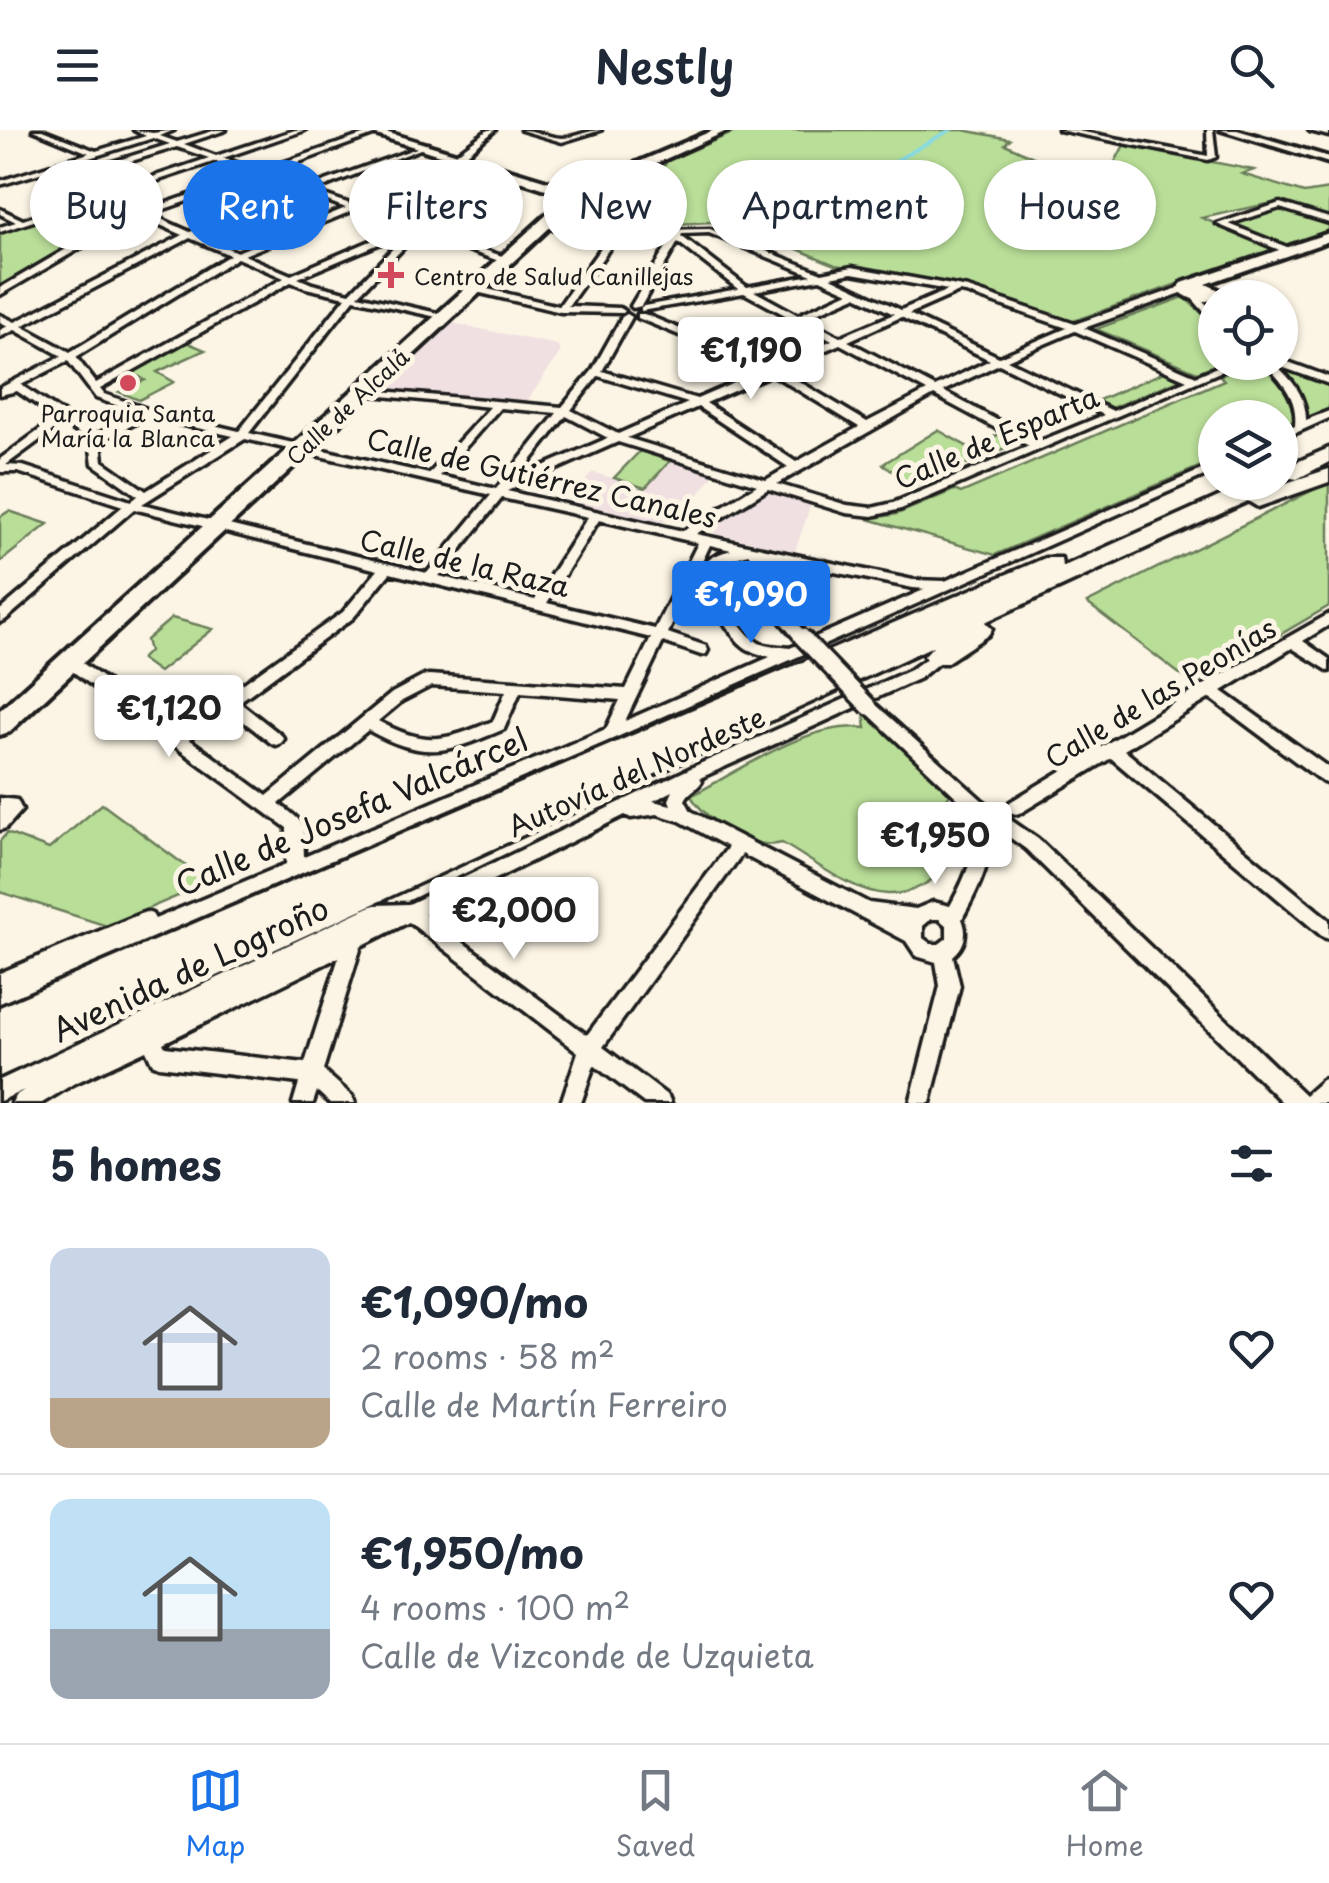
<!DOCTYPE html>
<html lang="en">
<head>
<meta charset="utf-8">
<style>
  :root { --surface:#fff; --page:#f2f2f3; --text:#1f2937; --muted:#747a83; --line:#e0e1e3; --accent:#1a73e8 }
  body { margin:0; font-family:"Playpen Sans",sans-serif; background:var(--page); color:var(--text); height:100vh; display:flex; flex-direction:column; font-size:38px; white-space:nowrap }
  * { box-sizing:border-box; margin:0 }
  p { font-size:32px; color:var(--muted) }
  .icon { flex:none; width:55px; height:55px; fill:none; stroke:currentColor; stroke-width:2; stroke-linecap:round; stroke-linejoin:round }
  .map { position:relative; height:973px; overflow:hidden }
  .details { display:flex; flex-direction:column; background:var(--surface); flex:1 }
  .details>* { flex:none }
  .banner { position:absolute; left:30px; top:30px; width:1270px; height:90px; display:flex; gap:20px }
  .buttons { position:absolute; left:1198px; top:150px; display:grid; gap:20px }
  .buttons a { display:grid; place-items:center; width:100px; height:100px; border-radius:50%; background:var(--surface); box-shadow:0 2px 8px #0004; font-size:50px }
  .price { position:absolute; translate:-50% -85px; padding:0 22px; border-radius:10px; background:#fff; color:#222; font-size:32px; line-height:65px; filter:drop-shadow(0 2px 5px #0008) }
  .price::after { content:''; position:absolute; left:50%; top:60px; width:30px; height:22px; margin-left:-15px; background:inherit; clip-path:polygon(0 0,100% 0,50% 100%) }
  .price.selected { background:var(--accent); color:#fff }
  ul { padding:0; list-style:none }
  li { display:flex; align-items:center; gap:30px; height:250px; padding:0 50px }
  li+li { border-top:2px solid var(--line) }
  li span { display:grid; place-items:center; flex:none; width:280px; height:200px; border-radius:20px; color:#555 }
  li>.icon { margin-inline-start:auto }
  span .icon { width:120px; height:120px; fill:#fffc; stroke-width:1 }
  li b { font-size:42px }
  h2 { display:flex; justify-content:space-between; align-items:center; height:120px; padding:0 50px; font-size:42px }
  .chip { padding:0 35px; border-radius:45px; background:var(--surface); box-shadow:0 2px 8px #0004; font-size:35px; line-height:90px }
  .chip.selected { background:var(--accent); color:#fff }
  header { display:flex; justify-content:space-between; align-items:center; height:130px; padding:0 50px; background:var(--surface); font-size:45px; font-weight:600 }
  .dock { display:flex; justify-content:space-around; align-items:center; height:140px; border-top:2px solid var(--line); background:var(--surface); font-size:28px; color:var(--muted) }
  .dock a { display:grid; justify-items:center; gap:5px }
  .dock .selected { color:var(--accent) }
  .map>svg:first-child { display:block }
</style>
</head>
<body>
<header><svg class="icon" aria-label="menu" viewBox="0 0 24 24"><path d="M4 6h16M4 12h16M4 18h16"/></svg>Nestly<svg class="icon" aria-label="search" viewBox="0 0 24 24"><circle cx="10" cy="10" r="6"/><path d="M15 15l6 6"/></svg></header>
<div class="map">
<svg width="1329" height="973" viewBox="0 0 1329 973">
  <rect width="100%" height="100%" fill="#fcf5e5"/>
  <filter id="ink" filterUnits="userSpaceOnUse"><feTurbulence type="fractalNoise" baseFrequency=".01" numOctaves="2"/><feDisplacementMap in="SourceGraphic" scale="20" xChannelSelector="R" yChannelSelector="G"/><feConvolveMatrix kernelMatrix="1 2 1 2 8 2 1 2 1" color-interpolation-filters="sRGB"/></filter>
  <g filter="url(#ink)">
    <g fill="#f0e0e1">
      <path d="M452,193L557,215L561,221L526,273L382,260Z"/>
      <path d="M640,321L714,344L686,381L687,392L655,391L570,372L592,342L612,348Z"/>
      <path d="M767,360L811,374L795,421L715,404L711,396Z"/>
    </g>
    <g fill="#b9de98" stroke="#6a7d5a" stroke-width="2.5">
      <path d="M739,0H963L1010,9L1005,14L1126,70L1133,60L1110,55L1094,44L1115,32L1124,15L1254,40L1242,44L1304,63L1329,59V88L1277,72L1202,88L1275,119L1071,192L965,158L835,135L731,91L657,95L639,91L597,96L569,86L646,40L665,35L667,31Z"/>
      <path d="M98,70L130,84L0,156V103Z"/>
      <path d="M1280,78L1329,93V100L1283,116L1232,95Z"/>
      <path d="M1184,167L1215,195V232L1220,233L1197,242L1096,199Z"/>
      <path d="M186,212L205,220L157,242L174,252L139,270L119,262L145,250L133,243Z"/>
      <path d="M1252,232L1262,233C1278,249 1292,267 1294,290L1280,300V288H1215V330L995,425L868,389L897,384L954,360L961,363L1224,250L1220,246Z"/>
      <path d="M1272,233L1329,255V280L1309,289L1299,261Z"/>
      <path d="M1164,242L1181,249L1109,279L1094,272Z"/>
      <path d="M938,300L970,318L1004,302L1020,312L912,356L883,334Z"/>
      <path d="M640,321L670,331L645,358L614,348Z"/>
      <path d="M1329,352V476L1194,555L1087,473Z"/>
      <path d="M9,381L48,394L0,432V387Z"/>
      <path d="M172,488L213,499L159,542L141,529L149,521L146,510Z"/>
      <path d="M864,583L951,663L943,673C990,708 933,766 888,764C851,762 814,731 782,713C753,721 705,690 691,666C742,640 807,591 866,598Z"/>
      <path d="M102,674L209,753L107,796L0,762V711L7,703L49,719Z"/>
    </g>
    <g fill="none" stroke-linecap="round" stroke-linejoin="round">
      <path fill="#89dae2" fill-rule="evenodd" d="M946,0H954L857,55L787,87L749,94L745,92L782,83L853,53Z"/>
      <defs>
        <g id="street">
          <path d="M33,0H42L96,21L146,6L134,0L153,3L174,0L160,6L177,12L216,0H226L184,14L216,26L295,0H305L223,28L259,41L377,0H387L266,44L306,58L428,14V16L313,61L353,75L466,29H472V33L361,78L413,96L519,46H525V50L422,99L508,128V132H502L354,80L244,125L291,145L394,101H400V105L298,148L312,154L350,163L404,107H410V111L358,165L446,185V189L354,169L249,303L429,344L490,277L363,264L359,263V259L562,277L592,241L622,187L627,184L632,187L602,241L697,269L764,240L638,188V184H644L772,237L832,210L744,163L641,181V177L644,176L738,159L678,112L641,176L633,178L631,176L674,104L619,105L568,176L620,178L625,181L623,183L561,182L472,161V157L475,156L559,176L610,105L541,97V93H544L605,101L710,99L822,143L852,137L968,158L1075,194L1184,156L1187,157V161L1084,198L1196,246L1228,232H1243L901,379L872,386L846,383L768,359L696,404L913,450L945,451L1215,334V341L617,607L0,873V843L140,784L146,782L152,784L155,789L286,734L287,698L64,535L62,531L64,527H74L177,601L343,482L378,440L134,379L5,490L0,492V480L123,376L18,342H0V329L56,288L17,261L0,265V258L62,226L15,200L0,207V200L8,196L0,192V185L15,192L183,105L142,87L120,95L0,165V158L114,91L135,84L101,69L0,102V97L16,92L0,84V79L23,90L94,66L40,43L0,55V51L89,23ZM153,8L170,14L64,47L48,41ZM177,17L209,28L102,64L70,50ZM216,31L252,44L143,81L108,67ZM259,46L299,61L190,102L150,84ZM306,63L346,78L237,122L197,105ZM709,103L812,145L747,157L681,106L682,104ZM190,108L230,125L70,222L22,196ZM237,128L284,148L96,253L76,227ZM852,143L948,160L901,180L831,147ZM820,149L849,162L798,185L754,161ZM291,152L306,158L346,167L239,301L150,280L104,264L100,259ZM959,162L966,163L1067,198L999,227L909,184ZM856,166L894,184L840,207L805,188ZM901,187L990,230L935,257L848,211ZM1075,201L1187,250L1113,281L1007,230ZM840,214L927,261L867,292L780,240ZM68,231L96,268L138,283L96,305L21,255ZM999,234L1104,285L1038,312L943,261ZM772,244L859,297L796,332L706,273ZM598,246L688,273L618,304L571,280ZM934,265L1029,316L893,373L872,378L847,375L777,354ZM698,277L788,337L766,350L627,308ZM500,278L557,283L496,359L440,346ZM566,286L608,308L518,347ZM148,287L233,306L146,361L103,331L101,311ZM63,293L90,311L93,334L138,366L131,371L23,336L6,335ZM245,309L491,365L427,443L142,374ZM618,312L757,355L683,401L507,361ZM502,368L588,387L535,470L439,446ZM599,390L698,413L655,499L547,473ZM710,415L731,420C722,423 709,426 704,436C696,451 728,503 741,514C749,522 760,524 770,527L625,591L663,512L701,525L706,524L708,520L706,516L668,503ZM748,424L763,442L768,477L796,510L801,511L808,506L782,476L776,441L765,428L913,458L926,459L790,518C780,516 769,518 759,513C740,502 716,460 716,439L721,433ZM390,443L651,508L626,559L429,545L424,546L392,563L267,666L189,609L229,580L271,613L276,615L281,613L284,609L281,605L239,572L353,488ZM431,556L506,561L493,591C445,611 426,617 378,591L402,571ZM520,562L620,570L606,599L304,727C303,692 308,695 279,674L368,600C424,631 448,623 504,599Z"/>
          <path d="M488,0H495L463,27H457V23Z"/>
          <path d="M521,0C535,0 547,7 561,8C574,8 588,0 601,0L562,12Z"/>
          <path d="M1059,0H1073L1208,26L1207,0H1213L1216,27L1208,30Z"/>
          <path d="M1309,0L1329,2V6L1310,1Z"/>
          <path d="M1280,73L1329,88V93L1280,78L1229,94L1292,119V123L1289,124L1217,94Z"/>
          <path d="M1196,164L1215,183V192L1212,191L1191,167Z"/>
          <path d="M1280,229L1329,247V254L1276,235C1293,251 1306,266 1306,290L1329,281V288L1280,310V303L1295,296C1298,267 1282,252 1263,232H1280Z"/>
          <path d="M1329,484V495L1303,511L1329,529V541L1292,518L1222,561L1329,638V654L1323,652L1210,568L1124,620L1329,790V809L1323,807L1111,628L1022,682L1016,684L1010,682L1008,677L1010,672L1204,555Z"/>
          <path d="M937,521L942,522L944,526L942,530L920,548L700,648L702,651C698,659 689,661 685,670L691,681L869,773L916,779L933,772L950,776C966,747 982,714 970,680L861,577L864,573H874L983,671L1038,709L1305,965L1322,950L1329,947V971L1327,973H1283L1026,719L991,694C994,728 978,760 962,789C968,803 965,816 953,826L960,856L930,973H910L940,856L936,832L916,826L906,811L742,724L603,917L668,966L671,973H644L594,935L581,973H561L578,922L409,792L361,816L323,940L352,966L355,973H330L317,961L313,973H293L299,953L159,936L152,933L146,920L73,954L42,973H12L15,966L24,960L0,971V950L369,777L375,775L409,774L695,636L910,540ZM673,661L669,670L671,675L653,671ZM657,684L680,691L728,717L587,905L425,784L625,685L631,688ZM931,789H939L947,796V808L939,814H931L923,808V796ZM339,827L305,933L165,917L163,913Z"/>
          <path d="M0,668L17,670L22,680L6,698L0,700Z"/>
        </g>
        <g id="secondary">
          <path d="M1221,0H1237L1329,27V33Z"/>
          <path d="M1329,103V111L1206,154L1219,160L1220,167C1207,174 1190,172 1177,159L1182,153Z"/>
        </g>
        <path id="primary" d="M361,0H379L583,62L620,40L714,0H729L628,46L562,86L9,602L0,605V580L552,80L574,68Z"/>
        <g id="highway">
          <path d="M1329,318V332L1297,349L1280,346L1281,339Z"/>
          <path d="M1329,339V352L1258,377L1248,371L985,492L992,499L988,505L946,533H928L924,526L933,516L0,946V877L1045,428H1061L1062,437L1252,352L1280,349V355Z"/>
        </g>
      </defs>
      <use href="#street" stroke="#1c1c1c" stroke-width="7"/>
      <use href="#secondary" stroke="#1c1c1c" stroke-width="8"/>
      <use href="#primary" stroke="#1c1c1c" stroke-width="8"/>
      <use href="#highway" stroke="#1c1c1c" stroke-width="7"/>
      <use href="#street" fill="#fcf5e5" fill-rule="evenodd"/>
      <use href="#secondary" fill="#fcf5e5" fill-rule="evenodd"/>
      <use href="#primary" fill="#fcf5e5" fill-rule="evenodd"/>
      <use href="#highway" fill="#fcf5e5" fill-rule="evenodd"/>
      <defs>
        <path id="street-bridge" d="M801,506L869,577"/>
      </defs>
      <use href="#street-bridge" stroke="#1c1c1c" stroke-width="22" stroke-linecap="butt"/>
      <use href="#street-bridge" stroke="#fcf5e5" stroke-width="15"/>
    </g>
  </g>
  <g fill="#d1495b" stroke="#fcf5e5" stroke-width="4">
    <path d="M386 130h10v10h10v10h-10v10h-10v-10h-10v-10h10z"/>
    <circle cx="128" cy="253" r="10"/>
  </g>
  <g text-anchor="middle" dominant-baseline="central" stroke-width="10" stroke-linejoin="round" paint-order="stroke">
    <g font-size="22" fill="#1c1c1c" stroke="#fcf5e5" text-anchor="start">
      <text x="414" y="145">Centro de Salud Canillejas</text>
      <text x="128" y="282" text-anchor="middle">Parroquia Santa<tspan x="128" dy="25">María la Blanca</tspan></text>
    </g>
    <g font-size="22" fill="#1c1c1c" stroke="#fcf5e5">
      <text transform="translate(347 276) rotate(-43)">Calle de Alcalá</text>
    </g>
    <g font-size="28" fill="#1c1c1c" stroke="#fcf5e5">
      <text transform="translate(996 307) rotate(-23)">Calle de Esparta</text>
      <text transform="translate(542 347) rotate(13)">Calle de Gutiérrez Canales</text>
      <text transform="translate(465 432) rotate(13)">Calle de la Raza</text>
      <text transform="translate(1160 562) rotate(-31)">Calle de las Peonías</text>
      <text transform="translate(636 641) rotate(-24)">Autovía del Nordeste</text>
    </g>
    <g font-size="32" fill="#1c1c1c" stroke="#fcf5e5">
      <text transform="translate(351 681) rotate(-23)">Calle de Josefa Valcárcel</text>
      <text transform="translate(190 838) rotate(-25)">Avenida de Logroño</text>
    </g>
  </g>
</svg>
<div class="buttons">
<a><svg class="icon" aria-label="locate" viewBox="0 0 24 24"><circle cx="12" cy="12" r="6"/><path d="M12 2v4M12 18v4M2 12h4M18 12h4"/></svg></a>
<a><svg class="icon" aria-label="layers" viewBox="0 0 24 24"><path d="M12 4l9 5-9 5-9-5zM3 14l9 5 9-5"/></svg></a>
</div>
<b class="price" style="left:751px;top:272px">€1,190</b>
<b class="price selected" style="left:751px;top:516px">€1,090</b>
<b class="price" style="left:169px;top:630px">€1,120</b>
<b class="price" style="left:935px;top:757px">€1,950</b>
<b class="price" style="left:514px;top:832px">€2,000</b>
<div class="banner">
<a class="chip">Buy</a>
<a class="chip selected">Rent</a>
<a class="chip">Filters</a>
<a class="chip">New</a>
<a class="chip">Apartment</a>
<a class="chip">House</a>
</div>
</div>
<section class="details">
<h2>5 homes<svg class="icon" aria-label="filters" viewBox="0 0 24 24"><path d="M4 7h16M4 17h16"/><circle cx="9" cy="7" r="2"/><circle cx="15" cy="17" r="2"/></svg></h2>
<ul>
<li><span style="background:linear-gradient(#c9d6e8 75%,#b9a48a 0)"><svg class="icon" aria-label="home" viewBox="0 0 24 24"><path d="M3 11l9-7 9 7M6 9v11h12V9"/></svg></span><div><b>€1,090/mo</b><p>2 rooms · 58 m²</p><p>Calle de Martín Ferreiro</p></div><svg class="icon" aria-label="heart" viewBox="0 0 24 24"><path d="M12 20l-8-8c-3-5 5-10 8-4 3-6 11-1 8 4z"/></svg></li>
<li><span style="background:linear-gradient(#bfe0f5 65%,#9aa5b1 0)"><svg class="icon" aria-label="home" viewBox="0 0 24 24"><path d="M3 11l9-7 9 7M6 9v11h12V9"/></svg></span><div><b>€1,950/mo</b><p>4 rooms · 100 m²</p><p>Calle de Vizconde de Uzquieta</p></div><svg class="icon" aria-label="heart" viewBox="0 0 24 24"><path d="M12 20l-8-8c-3-5 5-10 8-4 3-6 11-1 8 4z"/></svg></li>
</ul>
</section>
<nav class="dock">
<a class="selected"><svg class="icon" aria-label="map" viewBox="0 0 24 24"><path d="M3 6l6-2 6 2 6-2v14l-6 2-6-2-6 2zM9 4v14M15 6v14"/></svg>Map</a>
<a><svg class="icon" aria-label="saved" viewBox="0 0 24 24"><path d="M7 4h10v16l-5-4-5 4z"/></svg>Saved</a>
<a><svg class="icon" aria-label="home" viewBox="0 0 24 24"><path d="M3 11l9-7 9 7M6 9v11h12V9"/></svg>Home</a>
</nav>
</body>
</html>
